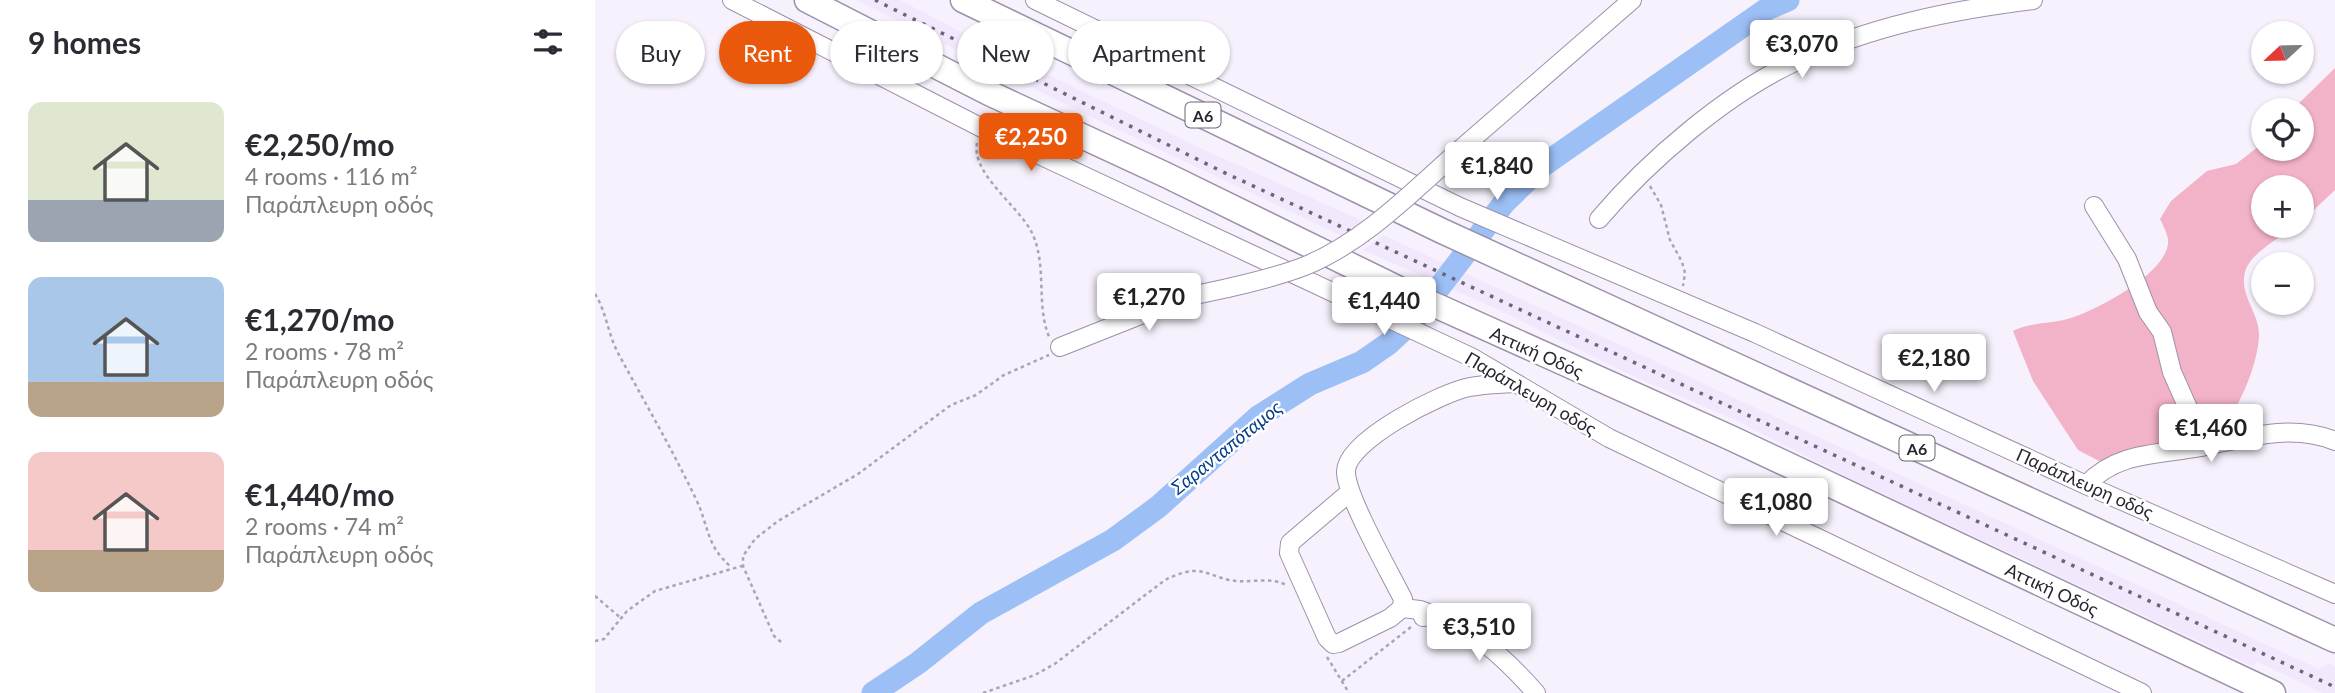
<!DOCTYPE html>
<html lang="en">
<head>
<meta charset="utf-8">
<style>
  :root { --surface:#fff; --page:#f2f2f3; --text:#2b2b33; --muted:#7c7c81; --accent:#ea580c }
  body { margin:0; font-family:Lato,sans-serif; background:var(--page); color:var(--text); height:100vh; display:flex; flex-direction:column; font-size:26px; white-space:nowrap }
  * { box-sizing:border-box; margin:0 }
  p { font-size:23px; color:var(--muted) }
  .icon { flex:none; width:38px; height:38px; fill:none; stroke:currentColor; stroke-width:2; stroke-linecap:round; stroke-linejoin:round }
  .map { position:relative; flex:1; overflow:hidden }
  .sheet { display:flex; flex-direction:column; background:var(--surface); width:595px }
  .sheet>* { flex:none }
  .guide { position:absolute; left:21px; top:21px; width:665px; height:63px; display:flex; gap:14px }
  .needle { width:46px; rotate:248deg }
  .buttons { position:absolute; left:1656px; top:21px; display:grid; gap:14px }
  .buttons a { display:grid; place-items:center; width:63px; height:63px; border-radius:50%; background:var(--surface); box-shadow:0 2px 5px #0004; font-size:35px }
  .price { position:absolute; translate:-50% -60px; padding:0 16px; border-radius:7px; background:#fff; color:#222; font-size:23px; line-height:46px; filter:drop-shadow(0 2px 4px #0008) }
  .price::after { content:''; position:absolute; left:50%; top:42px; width:21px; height:16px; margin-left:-10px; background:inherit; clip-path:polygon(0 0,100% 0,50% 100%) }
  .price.on { background:var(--accent); color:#fff }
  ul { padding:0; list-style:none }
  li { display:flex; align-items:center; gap:21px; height:175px; padding:0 28px }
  li span { display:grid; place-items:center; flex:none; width:196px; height:140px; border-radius:14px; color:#555 }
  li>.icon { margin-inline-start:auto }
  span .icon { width:84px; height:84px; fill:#fffc; stroke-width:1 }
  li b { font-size:30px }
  h2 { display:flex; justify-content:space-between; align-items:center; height:84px; padding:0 28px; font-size:30px }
  .chip { padding:0 24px; border-radius:32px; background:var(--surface); box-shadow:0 2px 5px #0004; font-size:24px; line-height:63px }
  .chip.on { background:var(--accent); color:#fff }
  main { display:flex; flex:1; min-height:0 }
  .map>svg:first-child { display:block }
</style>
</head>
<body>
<main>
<section class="sheet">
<h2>9 homes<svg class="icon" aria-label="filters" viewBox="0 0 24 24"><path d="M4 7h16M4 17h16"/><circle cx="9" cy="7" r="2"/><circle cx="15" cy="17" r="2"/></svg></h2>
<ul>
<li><span style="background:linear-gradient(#dfe7d0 70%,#9aa5b1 0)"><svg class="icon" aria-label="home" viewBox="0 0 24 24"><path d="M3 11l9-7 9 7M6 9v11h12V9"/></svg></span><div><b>€2,250/mo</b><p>4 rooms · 116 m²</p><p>Παράπλευρη οδός</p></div></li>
<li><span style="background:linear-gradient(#a9c7e8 75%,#b9a48a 0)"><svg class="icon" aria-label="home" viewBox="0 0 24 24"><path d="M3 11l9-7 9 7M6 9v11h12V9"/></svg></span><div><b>€1,270/mo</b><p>2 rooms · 78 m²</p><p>Παράπλευρη οδός</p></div></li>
<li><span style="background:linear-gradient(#f6c9c9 70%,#b9a48a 0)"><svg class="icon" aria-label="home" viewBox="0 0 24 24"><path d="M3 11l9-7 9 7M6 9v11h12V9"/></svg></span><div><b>€1,440/mo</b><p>2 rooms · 74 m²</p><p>Παράπλευρη οδός</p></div></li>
</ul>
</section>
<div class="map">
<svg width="1740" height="693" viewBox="0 0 1740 693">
  <rect width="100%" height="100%" fill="#f6f1fc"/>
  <g fill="#f2e8fd">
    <path d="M261,0H305L393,46L616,153L768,221L747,236L517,127Z"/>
    <path d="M788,235L1724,669L1733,663L1740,666V693H1727L1661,661L1659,667L1254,478L1140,420L1029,372L906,311L768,250Z"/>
  </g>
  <path fill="#f2b2c8" d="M1740,68V190L1706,222V187H1668V226H1701C1686,237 1655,253 1650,272C1644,294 1664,313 1664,334C1664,362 1642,418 1619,434C1599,447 1528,460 1504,461L1483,450L1438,381L1418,331C1435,322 1458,324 1476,318C1502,310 1577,271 1573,239C1572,233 1568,225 1565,219L1576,201L1612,171L1641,164L1668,143V149H1706V110H1697Z"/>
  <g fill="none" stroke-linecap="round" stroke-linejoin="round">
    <path stroke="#9cbff5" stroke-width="23" d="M278,693L323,663L386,613L518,540L563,507L663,417L715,384L767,362L793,344L820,319L909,203L947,166L1172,9L1193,0"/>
    <defs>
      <g id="minor">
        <path d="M137,0L389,129L878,358L1014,438L1547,693"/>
        <path d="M440,0L865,207L1160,333L1491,485L1740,594"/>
        <path d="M868,147L1037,0"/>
        <path d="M1499,206L1532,259L1553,312L1567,332L1577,372L1601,426L1606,447"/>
        <path d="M1004,219C1054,160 1132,93 1202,61C1276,26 1357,10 1438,0"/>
        <path d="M465,347L591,297L633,288"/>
        <path d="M1491,485C1523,451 1564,455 1606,447C1650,438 1696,423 1740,441"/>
        <path d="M755,492L695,543L694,553L732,638L738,644L744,643L795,618L807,608L825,610L839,615"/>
        <path d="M807,608L808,599C795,573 751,496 751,472C750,441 847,392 875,387C889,384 904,384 918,383"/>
        <path d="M828,617C863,610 919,668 941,693"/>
      </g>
      <g id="highway">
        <path d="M212,0L394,93L571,175L802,288L1136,438L1678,693"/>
        <path d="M368,0L847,231L1740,640"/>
      </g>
    </defs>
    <use href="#minor" stroke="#9d90aa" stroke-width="20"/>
    <use href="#highway" stroke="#9d90aa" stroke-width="27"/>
    <g stroke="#aaa5b0" stroke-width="2.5" stroke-dasharray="3.5 3.5" stroke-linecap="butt">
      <path d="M382,143C376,174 424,206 437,233C453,267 440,305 455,339"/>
      <path d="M1055,186L1066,205L1075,240L1087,262L1090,273L1088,286"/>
      <path d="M0,294C11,311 13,334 23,353C49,401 77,449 101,499C115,529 110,544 137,568"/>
      <path d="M0,596L27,619"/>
      <path d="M0,641L9,639L32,611L60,591L147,566"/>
      <path d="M186,642L179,636L148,566V556L160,539L183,521L263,474L356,405L381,395L409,375L454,355"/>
      <path d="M732,657L754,693"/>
      <path d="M747,681L816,627"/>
      <path d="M388,693L440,675L461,663L570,580C578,576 588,572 597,571C611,570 622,578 635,580C654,584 674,576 691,585"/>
    </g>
    <use href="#minor" stroke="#fff" stroke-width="18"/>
    <use href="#highway" stroke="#fff" stroke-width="24"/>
    <path stroke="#6b6671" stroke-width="3.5" stroke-dasharray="3.5 7" stroke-linecap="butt" d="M280,0L628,172L1740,687"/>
    <defs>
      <path id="minor-bridge" d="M633,288C658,282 685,276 710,266C771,241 819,190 868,147"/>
    </defs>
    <use href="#minor-bridge" stroke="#9d90aa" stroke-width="20" stroke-linecap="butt"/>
    <use href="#minor-bridge" stroke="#fff" stroke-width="18"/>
  </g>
  <g text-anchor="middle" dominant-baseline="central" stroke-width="5" stroke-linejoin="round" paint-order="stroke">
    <g fill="#fff" stroke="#69666d" stroke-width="2">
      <rect x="590.5" y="102.5" width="35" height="25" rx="5"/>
      <rect x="1304.5" y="435.5" width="35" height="25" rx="5"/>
    </g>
    <g font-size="16" font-weight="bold" fill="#29242f">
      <text x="608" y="115">Α6</text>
      <text x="1322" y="448">Α6</text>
    </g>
    <g font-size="18" fill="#29242f" stroke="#fff">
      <text transform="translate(942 352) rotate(24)">Αττική Οδός</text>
      <text transform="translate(936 393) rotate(30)">Παράπλευρη οδός</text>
      <text transform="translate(1490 483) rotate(24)">Παράπλευρη οδός</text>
      <text transform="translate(1457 589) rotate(25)">Αττική Οδός</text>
    </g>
    <g font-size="19" font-style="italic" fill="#043d89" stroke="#fff">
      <text transform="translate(631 447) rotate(-39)">Σαρανταπόταμος</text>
    </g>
  </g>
</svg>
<div class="buttons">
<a><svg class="needle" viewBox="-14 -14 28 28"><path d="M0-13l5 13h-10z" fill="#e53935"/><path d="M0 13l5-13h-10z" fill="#7c7c81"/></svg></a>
<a><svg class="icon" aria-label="locate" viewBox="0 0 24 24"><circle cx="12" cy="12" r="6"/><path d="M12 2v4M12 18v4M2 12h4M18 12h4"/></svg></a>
<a>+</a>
<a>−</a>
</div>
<b class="price" style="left:1207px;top:80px">€3,070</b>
<b class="price on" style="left:436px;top:173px">€2,250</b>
<b class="price" style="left:902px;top:202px">€1,840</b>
<b class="price" style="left:554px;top:333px">€1,270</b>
<b class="price" style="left:789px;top:337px">€1,440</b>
<b class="price" style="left:1339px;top:394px">€2,180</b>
<b class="price" style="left:1616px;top:464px">€1,460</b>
<b class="price" style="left:1181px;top:538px">€1,080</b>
<b class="price" style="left:884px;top:663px">€3,510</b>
<div class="guide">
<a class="chip">Buy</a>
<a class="chip on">Rent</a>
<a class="chip">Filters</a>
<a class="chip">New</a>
<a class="chip">Apartment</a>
</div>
</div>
</main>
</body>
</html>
